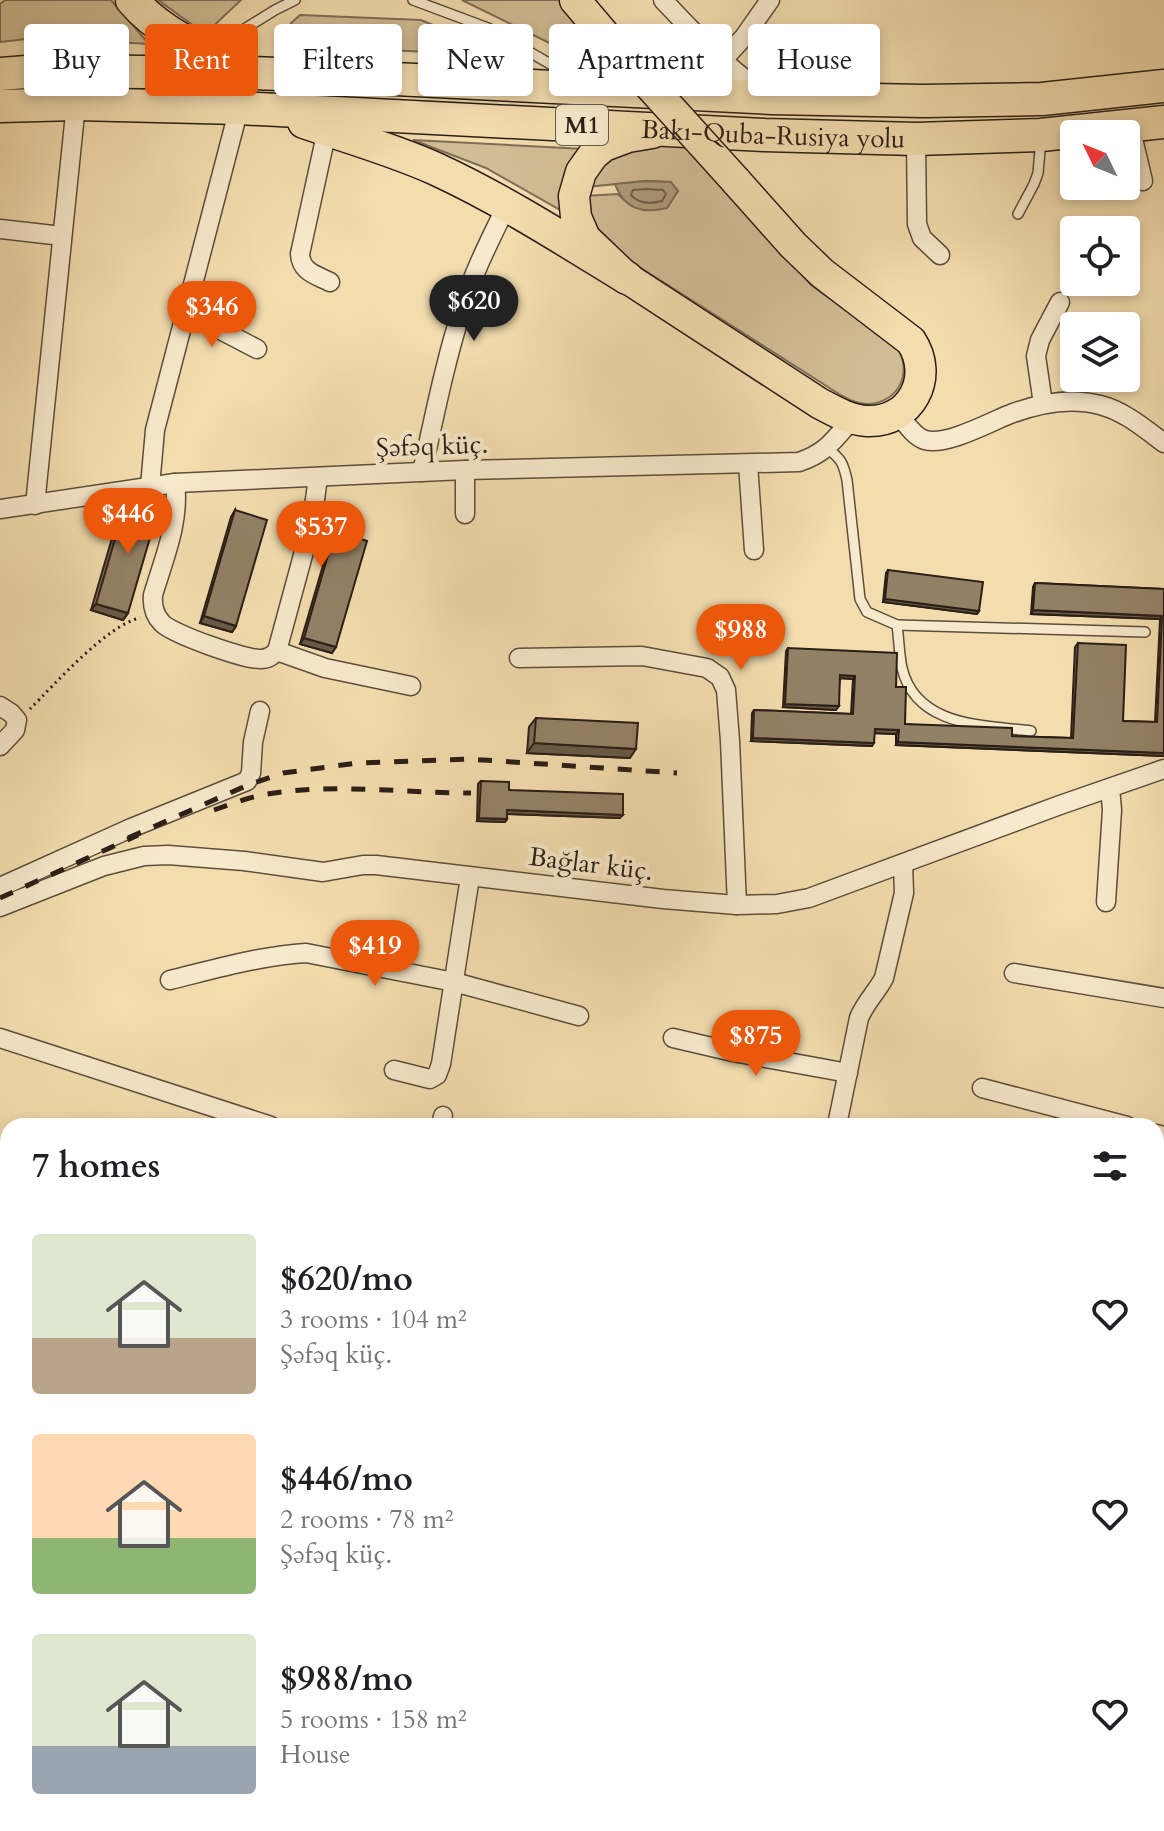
<!DOCTYPE html>
<html lang="en">
<head>
<meta charset="utf-8">
<style>
  :root { --surface:#fff; --page:#f2f2f2; --text:#202124; --muted:#757577; --accent:#ea580c }
  body { margin:0; font-family:Cardo,serif; background:var(--page); color:var(--text); height:100vh; display:flex; flex-direction:column; font-size:30px; white-space:nowrap }
  * { box-sizing:border-box; margin:0 }
  p { font-size:26px; color:var(--muted) }
  .icon { flex:none; width:44px; height:44px; fill:none; stroke:currentColor; stroke-width:2; stroke-linecap:round; stroke-linejoin:round }
  .map { position:relative; flex:1; overflow:hidden }
  .panel { position:absolute; left:0px; top:1118px; width:1164px; height:714px; display:flex; flex-direction:column; background:var(--surface); border-radius:24px 24px 0 0; box-shadow:0 4px 12px #0003 }
  .panel>* { flex:none }
  .banner { position:absolute; left:24px; top:24px; width:1116px; height:72px; display:flex; gap:16px }
  .needle { width:52px; rotate:313deg }
  .fabs { position:absolute; left:1060px; top:120px; display:grid; gap:16px }
  .fabs a { display:grid; place-items:center; width:80px; height:80px; border-radius:8px; background:var(--surface); box-shadow:0 4px 12px #0003; font-size:40px }
  .price { position:absolute; translate:-50% -68px; padding:0 18px; border-radius:28px; background:var(--accent); color:#fff; font-size:26px; line-height:52px; filter:drop-shadow(0 2px 4px #0008) }
  .price::after { content:''; position:absolute; left:50%; top:48px; width:24px; height:18px; margin-left:-12px; background:inherit; clip-path:polygon(0 0,100% 0,50% 100%) }
  .price.active { background:#222; color:#fff }
  ul { padding:0; list-style:none }
  li { display:flex; align-items:center; gap:24px; height:200px; padding:0 32px }
  li span { display:grid; place-items:center; flex:none; width:224px; height:160px; border-radius:8px; color:#555 }
  li>.icon { margin-inline-start:auto }
  span .icon { width:96px; height:96px; fill:#fffc; stroke-width:1 }
  li b { font-size:34px }
  h2 { display:flex; justify-content:space-between; align-items:center; height:96px; padding:0 32px; font-size:34px }
  .chip { padding:0 28px; border-radius:8px; background:var(--surface); box-shadow:0 4px 12px #0003; font-size:28px; line-height:72px }
  .chip.active { background:var(--accent); color:#fff }
  .map>svg:first-child { display:block }
</style>
</head>
<body>
<div class="map">
<svg width="1164" height="1831" viewBox="0 0 1164 1831">
  <rect width="100%" height="100%" fill="#f3ddaf"/>
  <filter id="stains"><feTurbulence type="fractalNoise" baseFrequency=".0025" numOctaves="4"/><feColorMatrix values="0 0 0 0 .2 0 0 0 0 .09 0 0 0 0 .02 0 0 0 .5 -.17"/></filter>
  <radialGradient id="worn" r=".72"><stop offset=".6" stop-color="#630" stop-opacity="0"/><stop offset="1" stop-color="#630" stop-opacity=".3"/></radialGradient>
  <g fill="#d1bd95" stroke="#7e6e56" stroke-width="2">
    <path d="M5,0H111L149,44L35,38L0,42V4Z"/>
    <path d="M158,0H241L205,34Z"/>
    <path d="M462,0H560L615,65H594Z"/>
    <path d="M300,15L421,20L508,56L308,46L293,42L288,33L291,23Z"/>
    <path d="M413,140L584,149L562,211L486,168Z"/>
    <path d="M686,143L811,285L897,347C913,372 899,402 869,404C859,405 848,399 839,394L630,261C604,238 594,232 585,196L618,194L623,199L670,182L646,181L586,187L591,173L626,148Z"/>
    <path d="M1164,1735V1831H1088L1093,1824H1156V1745Z"/>
  </g>
  <path fill="#af9c7b" stroke="#7a6a53" stroke-width="2" d="M646,181L671,182L678,191L667,208C642,214 624,209 615,184Z"/>
  <g fill="none" stroke-linecap="round" stroke-linejoin="round">
    <path stroke="#6d5d48" stroke-width="2" d="M646,189L663,190L666,194L662,201C651,204 639,204 631,195L633,190Z"/>
    <defs>
      <g id="service">
        <path d="M413,0L488,28L571,76"/>
        <path d="M212,49L275,10L295,0"/>
        <path d="M1018,214L1034,184L1038,173L1041,139"/>
        <path d="M827,448C841,459 843,462 847,480L860,599L867,612L897,625C899,639 899,654 902,668C916,727 983,725 1031,731"/>
        <path d="M897,625L1145,632"/>
      </g>
      <g id="minor">
        <path d="M663,0C697,36 725,67 766,94"/>
        <path d="M722,61L744,37L770,0"/>
        <path d="M1130,126L1143,181"/>
        <path d="M327,130L300,254C301,272 316,275 330,282"/>
        <path d="M916,139L917,224L922,238L940,255"/>
        <path d="M0,229L62,236"/>
        <path d="M186,312L257,349"/>
        <path d="M1043,404L1036,356L1040,340L1060,302"/>
        <path d="M898,414C905,422 914,437 925,440C946,446 988,423 1008,415C1036,404 1070,397 1100,405C1124,411 1144,428 1164,443"/>
        <path d="M748,464L754,550"/>
        <path d="M422,472C434,418 445,362 462,309C473,273 490,240 506,207"/>
        <path d="M175,483C180,522 164,558 153,595C152,606 154,615 162,623C172,634 246,660 261,659C268,659 272,656 277,651L312,522L318,477"/>
        <path d="M150,486L155,430L239,108"/>
        <path d="M35,505L76,104"/>
        <path d="M0,509L175,483L465,470L799,462C826,453 834,440 852,419"/>
        <path d="M465,514V470"/>
        <path d="M277,651L325,668L411,686"/>
        <path d="M519,658L642,656L707,668L720,677L726,690L730,741L737,905"/>
        <path d="M0,706L11,713L17,720L15,730L0,746"/>
        <path d="M0,887L131,828L247,781L251,773L253,742L260,711"/>
        <path d="M1106,902L1112,810L1110,788"/>
        <path d="M0,907L104,866L144,856L168,855L244,861L323,872L363,865H376L663,899L737,905L777,904L809,898L1060,805L1164,769"/>
        <path d="M1014,973L1164,998"/>
        <path d="M170,980C215,969 259,956 306,953L454,982L579,1016"/>
        <path d="M0,1038L271,1126"/>
        <path d="M673,1038L733,1052L848,1073"/>
        <path d="M394,1070L430,1079L437,1075L441,1064L470,877"/>
        <path d="M982,1088L1127,1126"/>
        <path d="M837,1125L859,1018C865,1003 876,993 884,978L904,893L903,864"/>
        <path d="M441,1126L443,1116"/>
        <path d="M1156,1134L1164,1136"/>
        <path d="M1156,1289L1164,1290"/>
        <path d="M0,1299L8,1301"/>
        <path d="M0,1436L8,1418"/>
        <path d="M1156,1546L1164,1547"/>
        <path d="M0,1563L8,1565"/>
        <path d="M0,1596L8,1605"/>
        <path d="M1156,1612L1164,1617"/>
        <path d="M1156,1675L1164,1667"/>
        <path d="M0,1779H8"/>
        <path d="M280,1824L293,1831"/>
        <path d="M954,1824L977,1826L989,1824"/>
        <path d="M733,1831L735,1824"/>
      </g>
      <g id="primary">
        <path d="M575,0L613,45"/>
        <path d="M652,133L628,137L604,146L593,155L581,172L574,196L576,217L585,238L627,278L819,403C834,411 849,420 867,421C911,423 935,377 911,341L822,273L793,245L736,181"/>
      </g>
      <g id="trunk">
        <path d="M132,0C161,34 202,50 242,69"/>
        <path d="M0,74L39,71L252,73L375,78L772,98L923,101L1042,99L1164,86"/>
        <path id="s1" d="M0,106L76,104L239,108L764,135L916,139L1041,135L1164,122"/>
        <path d="M304,122C348,137 394,150 436,169C503,200 565,240 627,278"/>
      </g>
    </defs>
    <use href="#service" stroke="#5d4e3c" stroke-width="12"/>
    <use href="#minor" stroke="#5d4e3c" stroke-width="21"/>
    <use href="#primary" stroke="#2b1e16" stroke-width="33"/>
    <use href="#trunk" stroke="#2b1e16" stroke-width="35"/>
    <g stroke="#2b1e16" stroke-width="3" stroke-dasharray="2 4" stroke-linecap="butt">
      <path d="M30,709C55,684 107,625 140,618"/>
      <path d="M642,1824L663,1831"/>
      <path d="M128,1831V1824"/>
    </g>
    <use href="#service" stroke="#f7e9cb" stroke-width="9"/>
    <use href="#minor" stroke="#f7e9cb" stroke-width="18"/>
    <use href="#primary" stroke="#f3ddaf" stroke-width="30"/>
    <use href="#trunk" stroke="#f3ddaf" stroke-width="32"/>
    <g stroke="#2b1e16" stroke-width="5" stroke-dasharray="14 14" stroke-linecap="butt">
      <path d="M214,810C231,804 249,797 267,794C335,783 403,793 471,793"/>
      <path d="M128,838L248,785L283,773L357,763L468,759L677,773"/>
      <path d="M0,898L138,835"/>
      <path d="M0,1154L8,1157"/>
      <path d="M0,1178L8,1181"/>
      <path d="M0,1206L8,1210"/>
      <path d="M1156,1423H1164"/>
      <path d="M1156,1435L1164,1436"/>
      <path d="M1156,1607L1164,1612"/>
    </g>
    <defs>
      <path id="primary-bridge" d="M613,45L736,181"/>
    </defs>
    <use href="#primary-bridge" stroke="#2b1e16" stroke-width="33" stroke-linecap="butt"/>
    <use href="#primary-bridge" stroke="#f3ddaf" stroke-width="30"/>
  </g>
  <g fill="#7e6f58" stroke="#2b1e16" stroke-width="2">
    <path d="M127,498L128,613L123,620L91,610L122,504Z"/>
    <path d="M235,510L236,626L232,632L200,623L231,517Z"/>
    <path d="M335,531L332,653L300,644L331,538Z"/>
    <path d="M888,570L979,611L977,614L883,602L886,573Z"/>
    <path d="M1035,583L1164,589V756L896,745V734L874,733L872,746L751,741L752,713L754,710L851,714L853,679L840,678L836,710L783,707L786,651L788,648L896,687L905,724L1012,736L1071,738L1075,647L1078,643L1123,721L1155,722L1160,619L1031,614L1033,587Z"/>
    <path d="M536,718L630,758L527,753L529,727Z"/>
    <path d="M481,781L509,790L620,818L507,814V819L505,822L477,821L478,784Z"/>
  </g>
  <g fill="#675a47" stroke="#2b1e16" stroke-width="2">
    <path d="M885,599L979,611L977,614L883,602Z"/>
    <path d="M96,604L128,613L123,620L91,610Z"/>
    <path d="M1033,610L1162,616L1160,619L1031,614Z"/>
    <path d="M204,616L236,626L232,632L200,623Z"/>
    <path d="M304,638L336,647L332,653L300,644Z"/>
    <path d="M840,675L855,676L853,679L838,678Z"/>
    <path d="M785,704L839,706L836,710L783,707Z"/>
    <path d="M875,729L899,730L896,734L872,733Z"/>
    <path d="M753,738L874,743L872,746L751,741Z"/>
    <path d="M898,742L1164,753V756L896,745Z"/>
    <path d="M534,743L636,749L630,758L527,753Z"/>
    <path d="M507,810L623,815L620,818L505,814Z"/>
    <path d="M479,818L507,819L505,822L477,821Z"/>
  </g>
  <g fill="#938166" stroke="#2b1e16" stroke-width="2">
    <path d="M127,498L159,507L128,613L96,604Z"/>
    <path d="M235,510L267,520L236,626L204,616Z"/>
    <path d="M335,531L367,541L336,647L304,638Z"/>
    <path d="M888,570L983,582L979,611L885,599Z"/>
    <path d="M1035,583L1164,589V753L898,742L899,730L875,729L874,743L753,738L754,710L853,714L855,676L840,675L839,706L785,704L788,648L897,653L896,687H906L905,724L1012,728V736L1073,738L1078,643L1126,645L1123,721L1157,722L1162,616L1033,610Z"/>
    <path d="M536,718L638,723L636,749L534,743Z"/>
    <path d="M481,781L509,782V790L623,794V815L507,810V819L479,818Z"/>
  </g>
  <g text-anchor="middle" dominant-baseline="central" stroke-width="8" stroke-linejoin="round" paint-order="stroke">
    <rect fill="#f7e9cb" stroke="#685b4c" stroke-width="2" x="556" y="105" width="52" height="40" rx="6"/>
    <g font-size="24" font-weight="bold" fill="#2b1e16">
      <text x="582" y="125">M1</text>
    </g>
    <g font-size="26" fill="#2b1e16" stroke="#f7e9cb">
      <text stroke="none"><textPath href="#s1" startOffset="774">Bakı-Quba-Rusiya yolu</textPath></text>
      <text transform="translate(432 446) rotate(-2)">Şəfəq küç.</text>
      <text transform="translate(591 864) rotate(7)">Bağlar küç.</text>
    </g>
  </g>
  <rect width="100%" height="100%" filter="url(#stains)"/>
  <rect width="100%" height="100%" fill="url(#worn)"/>
</svg>
<div class="fabs">
<a><svg class="needle" viewBox="-14 -14 28 28"><path d="M0-13l5 13h-10z" fill="#e53935"/><path d="M0 13l5-13h-10z" fill="#757577"/></svg></a>
<a><svg class="icon" aria-label="locate" viewBox="0 0 24 24"><circle cx="12" cy="12" r="6"/><path d="M12 2v4M12 18v4M2 12h4M18 12h4"/></svg></a>
<a><svg class="icon" aria-label="layers" viewBox="0 0 24 24"><path d="M12 4l9 5-9 5-9-5zM3 14l9 5 9-5"/></svg></a>
</div>
<b class="price active" style="left:474px;top:343px">$620</b>
<b class="price" style="left:212px;top:349px">$346</b>
<b class="price" style="left:128px;top:556px">$446</b>
<b class="price" style="left:321px;top:569px">$537</b>
<b class="price" style="left:741px;top:672px">$988</b>
<b class="price" style="left:375px;top:988px">$419</b>
<b class="price" style="left:756px;top:1078px">$875</b>
<div class="banner">
<a class="chip">Buy</a>
<a class="chip active">Rent</a>
<a class="chip">Filters</a>
<a class="chip">New</a>
<a class="chip">Apartment</a>
<a class="chip">House</a>
</div>
<section class="panel">
<h2>7 homes<svg class="icon" aria-label="filters" viewBox="0 0 24 24"><path d="M4 7h16M4 17h16"/><circle cx="9" cy="7" r="2"/><circle cx="15" cy="17" r="2"/></svg></h2>
<ul>
<li><span style="background:linear-gradient(#dfe7d0 65%,#b9a48a 0)"><svg class="icon" aria-label="home" viewBox="0 0 24 24"><path d="M3 11l9-7 9 7M6 9v11h12V9"/></svg></span><div><b>$620/mo</b><p>3 rooms · 104 m²</p><p>Şəfəq küç.</p></div><svg class="icon" aria-label="heart" viewBox="0 0 24 24"><path d="M12 20l-8-8c-3-5 5-10 8-4 3-6 11-1 8 4z"/></svg></li>
<li><span style="background:linear-gradient(#ffd9b3 65%,#8fb573 0)"><svg class="icon" aria-label="home" viewBox="0 0 24 24"><path d="M3 11l9-7 9 7M6 9v11h12V9"/></svg></span><div><b>$446/mo</b><p>2 rooms · 78 m²</p><p>Şəfəq küç.</p></div><svg class="icon" aria-label="heart" viewBox="0 0 24 24"><path d="M12 20l-8-8c-3-5 5-10 8-4 3-6 11-1 8 4z"/></svg></li>
<li><span style="background:linear-gradient(#dfe7d0 70%,#9aa5b1 0)"><svg class="icon" aria-label="home" viewBox="0 0 24 24"><path d="M3 11l9-7 9 7M6 9v11h12V9"/></svg></span><div><b>$988/mo</b><p>5 rooms · 158 m²</p><p>House</p></div><svg class="icon" aria-label="heart" viewBox="0 0 24 24"><path d="M12 20l-8-8c-3-5 5-10 8-4 3-6 11-1 8 4z"/></svg></li>
</ul>
</section>
</div>
</body>
</html>
